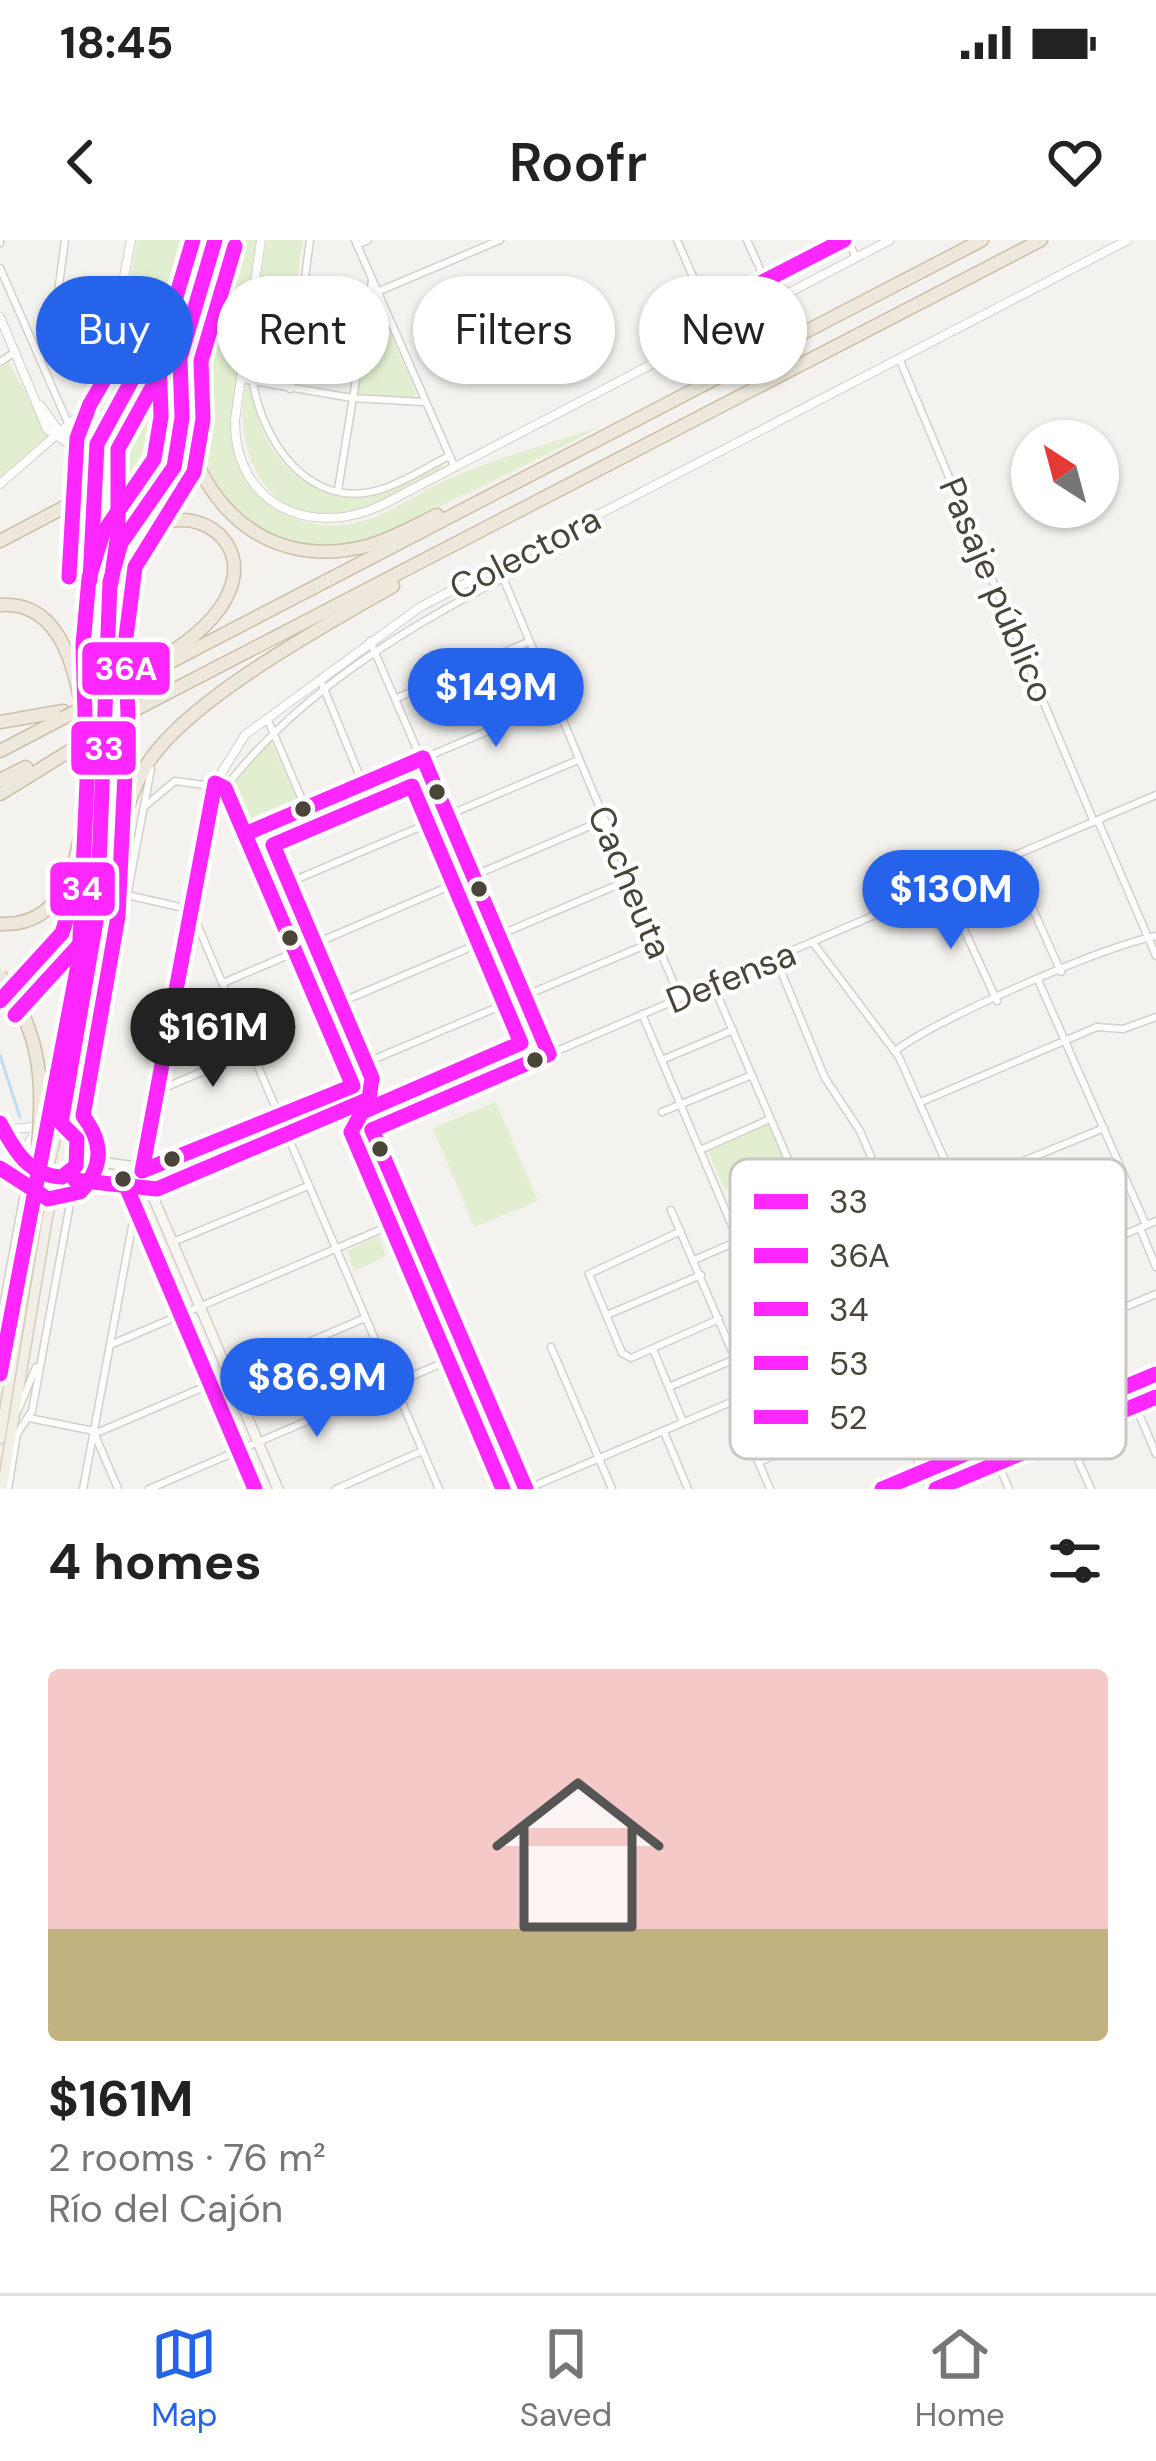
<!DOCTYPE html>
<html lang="en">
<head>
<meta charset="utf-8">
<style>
  :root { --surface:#fff; --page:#f6f6f6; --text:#222; --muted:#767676; --line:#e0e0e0; --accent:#2563eb }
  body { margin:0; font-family:"DM Sans",sans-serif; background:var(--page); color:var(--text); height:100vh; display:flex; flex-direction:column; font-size:45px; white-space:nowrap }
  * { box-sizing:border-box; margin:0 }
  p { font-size:39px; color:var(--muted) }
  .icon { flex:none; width:66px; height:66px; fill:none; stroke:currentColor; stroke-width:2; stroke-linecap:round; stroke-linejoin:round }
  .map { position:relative; height:1249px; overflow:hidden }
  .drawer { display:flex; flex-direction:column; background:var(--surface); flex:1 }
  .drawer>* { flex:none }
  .banner { position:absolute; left:36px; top:36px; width:1086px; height:108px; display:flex; gap:24px }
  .needle { width:78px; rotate:324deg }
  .tools { position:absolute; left:1011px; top:180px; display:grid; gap:24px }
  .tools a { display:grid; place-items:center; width:108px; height:108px; border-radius:50%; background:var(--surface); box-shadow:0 3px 9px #0004; font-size:60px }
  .price { position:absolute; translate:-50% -102px; padding:0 27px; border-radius:42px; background:var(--accent); color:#fff; font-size:39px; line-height:78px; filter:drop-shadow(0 3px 6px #0008) }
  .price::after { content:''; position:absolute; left:50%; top:72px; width:36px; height:27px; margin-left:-18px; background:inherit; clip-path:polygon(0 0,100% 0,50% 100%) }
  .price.active { background:#222; color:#fff }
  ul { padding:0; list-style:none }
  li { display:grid; align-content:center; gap:24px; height:636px; padding:0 48px }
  li span { display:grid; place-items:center; height:372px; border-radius:12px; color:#555 }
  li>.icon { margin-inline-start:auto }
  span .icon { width:216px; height:216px; fill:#fffc; stroke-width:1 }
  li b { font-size:51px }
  h2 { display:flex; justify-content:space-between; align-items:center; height:144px; padding:0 48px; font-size:51px }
  .pill { padding:0 42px; border-radius:54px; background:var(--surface); box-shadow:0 3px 9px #0004; font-size:42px; line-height:108px }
  .pill.active { background:var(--accent); color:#fff }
  .status { display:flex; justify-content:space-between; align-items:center; height:84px; padding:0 60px; background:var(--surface); direction:ltr }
  .status svg { height:33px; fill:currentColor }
  header { display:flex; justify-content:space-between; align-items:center; height:156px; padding:0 48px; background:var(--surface); font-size:54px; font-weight:600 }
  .dock { display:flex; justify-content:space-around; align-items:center; height:168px; border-top:3px solid var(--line); background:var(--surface); font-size:33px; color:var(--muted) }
  .dock a { display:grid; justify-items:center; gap:6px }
  .dock .active { color:var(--accent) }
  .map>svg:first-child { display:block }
</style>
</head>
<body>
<div class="status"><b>18:45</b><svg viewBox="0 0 49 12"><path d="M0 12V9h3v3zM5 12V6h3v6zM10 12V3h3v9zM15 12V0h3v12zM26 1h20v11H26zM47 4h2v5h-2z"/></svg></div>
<header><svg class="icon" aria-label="back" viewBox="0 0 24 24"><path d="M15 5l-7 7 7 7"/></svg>Roofr<svg class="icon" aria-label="heart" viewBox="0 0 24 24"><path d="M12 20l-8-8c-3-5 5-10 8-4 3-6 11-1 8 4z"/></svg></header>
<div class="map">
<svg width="1156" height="1249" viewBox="0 0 1156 1249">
  <rect width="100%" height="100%" fill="#f4f2ee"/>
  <g fill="#e1eecf">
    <path d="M137,0H187C176,69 148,107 108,161C97,175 93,189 74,190L114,137Z"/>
    <path d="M219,0H259L232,185C237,256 296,302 367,280C396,270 422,251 451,238C499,217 551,204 601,186C541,219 481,247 419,276C398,285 374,301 351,304C312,310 269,299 240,273C154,201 193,92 219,0Z"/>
    <path d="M267,0H303L282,138L245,132Z"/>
    <path d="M374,58L416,152L411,161L356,153Z"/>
    <path d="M9,122L48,196L0,237V128Z"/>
    <path d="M246,146L251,147C258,212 304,263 371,254C394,252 420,233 441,223L444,229C414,244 381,265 349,273C270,291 231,213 246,146Z"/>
    <path d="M143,149L158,150L169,159C179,180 173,210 163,231C107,343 69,184 143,149Z"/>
    <path d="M270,500L299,564L248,583L231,548Z"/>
    <path d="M496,862L538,961L474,987L433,888Z"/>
    <path d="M769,882L786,922L725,950L707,909Z"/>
    <path d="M378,996L386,1016L354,1031L347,1011Z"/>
  </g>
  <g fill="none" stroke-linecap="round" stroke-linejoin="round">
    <path stroke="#c0ddf1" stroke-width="3" d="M0,815L20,877"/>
    <defs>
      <g id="minor">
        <path d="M355,0L455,228"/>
        <path d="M677,0L716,90"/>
        <path d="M747,0L774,60"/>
        <path d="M848,0L856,18"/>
        <path d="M0,3V0"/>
        <path d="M357,5L368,0"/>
        <path d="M0,28L68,183"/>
        <path d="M377,52L500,0"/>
        <path d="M49,110L113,121"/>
        <path d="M899,118L1094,582"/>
        <path d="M40,120L51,105L65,0"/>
        <path d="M0,122L15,112"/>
        <path d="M241,139L352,158L423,162"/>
        <path d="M253,143C263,202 309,270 379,250C403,243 425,228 447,217"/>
        <path d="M290,149L310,0"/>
        <path d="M338,250L372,41"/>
        <path d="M498,326L680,758"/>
        <path d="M370,401L549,814"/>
        <path d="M320,439L363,544"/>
        <path d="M397,458L528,402"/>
        <path d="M267,478L306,569"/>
        <path d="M225,548C296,456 398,392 501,339"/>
        <path d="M144,567L175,541L225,548L353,846"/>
        <path d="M1098,581L1156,716"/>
        <path d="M245,594L554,463"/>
        <path d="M1010,618L1061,732"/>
        <path d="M944,646L997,761"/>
        <path d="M269,651L578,520"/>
        <path d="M127,655L184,668L194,677L439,1249"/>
        <path d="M814,704L899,817L1091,1249"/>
        <path d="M776,719L825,838L860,891L938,1074"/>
        <path d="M1039,742L1146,985"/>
        <path d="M223,743L604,580"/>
        <path d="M713,745L930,1249"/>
        <path d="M320,771L629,640"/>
        <path d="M642,774L795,1134"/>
        <path d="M895,811C941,777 1100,708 1156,696"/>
        <path d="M662,820L733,790"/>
        <path d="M346,831L655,701"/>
        <path d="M157,851L251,811"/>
        <path d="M921,862L1097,787L1123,789L1156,777"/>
        <path d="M662,872L752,835"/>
        <path d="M372,890L1156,555"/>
        <path d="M80,904L151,529"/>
        <path d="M700,910L770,879"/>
        <path d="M960,947L1104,888"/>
        <path d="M671,970L750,1153"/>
        <path d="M1140,988L1156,1027"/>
        <path d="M681,991L589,1034L622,1113L631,1118L719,1079"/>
        <path d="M821,996L892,965"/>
        <path d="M173,1002L308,946"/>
        <path d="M694,1020L810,970"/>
        <path d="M607,1075L701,1035"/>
        <path d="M0,1083L29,926"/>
        <path d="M905,1088L873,1015L942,985L975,1058"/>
        <path d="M110,1105L410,977"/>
        <path d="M551,1107L612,1249"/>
        <path d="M653,1109L683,1182"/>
        <path d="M0,1117V1142"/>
        <path d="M1127,1146L1156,1214"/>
        <path d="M669,1147L735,1119"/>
        <path d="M732,1161L770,1249"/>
        <path d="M18,1170L36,1127"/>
        <path d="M29,1178L99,1192L365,1078"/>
        <path d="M664,1192L688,1249"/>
        <path d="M95,1195L118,1249"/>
        <path d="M989,1203L1009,1249"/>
        <path d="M759,1222L1156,1054"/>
        <path d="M8,1249L17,1194L32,1171L78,920"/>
        <path d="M83,1249L215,543"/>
        <path d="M149,1249L468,1112"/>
        <path d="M336,1249L422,1211"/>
        <path d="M527,1249L1156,981"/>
        <path d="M882,1249L1156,1134"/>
      </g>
      <g id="tertiary">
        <path d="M261,0L235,180C234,265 311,299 382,265L890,0"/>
        <path d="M0,77L47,189L81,212L92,231"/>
        <path d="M40,165L59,191"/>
        <path d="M59,191L80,194L109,169"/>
        <path d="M0,244L84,171L104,144L131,0"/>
        <path d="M215,543L245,495L420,367L1128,0"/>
        <path d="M0,883L16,911"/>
        <path d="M0,889C19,892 51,880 67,889C92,903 76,934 54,938"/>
        <path d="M0,902L35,932"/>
        <path d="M28,923L27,906L35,892"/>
      </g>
      <g id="secondary">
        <path d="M78,919L151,929L353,846L526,1249"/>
        <path d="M142,931L278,1249"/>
      </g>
      <g id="primary">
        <path d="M132,146L159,142L177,161"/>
        <path d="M98,259L114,275L139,272"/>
        <path d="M108,359L121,303L163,250L177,219L180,118L215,0"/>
        <path d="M103,430L104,653"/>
        <path d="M88,466L95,211L114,163L164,92L195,0"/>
        <path d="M0,761C51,702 71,710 83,622"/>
        <path d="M56,850L82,695L90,567"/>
        <path d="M77,853L104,675"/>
        <path d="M64,887L99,646"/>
        <path d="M0,1199L36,978"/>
        <path d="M2,1249L47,980"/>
      </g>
      <g id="motorway">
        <path d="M182,178C202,269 269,331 367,306C392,299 414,286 437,275"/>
        <path d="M0,301L76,261L92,237"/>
        <path d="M0,365C75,360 79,462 90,515"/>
        <path d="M103,432C109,392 110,342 133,307C183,233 316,325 162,418"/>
        <path d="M128,444L982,0"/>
        <path d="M127,474L1041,0"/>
        <path d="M0,482L63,471"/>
        <path d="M0,511L63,478"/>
        <path d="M0,540L26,527"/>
        <path d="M0,554L63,515"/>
        <path d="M104,679C114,628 119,572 146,526C185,461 324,386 393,346"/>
        <path d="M0,684C83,688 81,581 90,524"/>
      </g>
    </defs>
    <use href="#minor" stroke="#d2d0cb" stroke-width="9"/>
    <use href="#tertiary" stroke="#d2d0cb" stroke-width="10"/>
    <use href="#secondary" stroke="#d3cfc5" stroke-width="12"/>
    <use href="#primary" stroke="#d6cebb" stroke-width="12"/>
    <use href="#motorway" stroke="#ccbfa9" stroke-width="15"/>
    <use href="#minor" stroke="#fdfdfc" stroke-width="6"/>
    <use href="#tertiary" stroke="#fdfdfc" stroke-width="8"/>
    <use href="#secondary" stroke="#f7f6f1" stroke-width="9"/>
    <use href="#primary" stroke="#f2efe6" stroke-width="9"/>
    <use href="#motorway" stroke="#ede8db" stroke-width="12"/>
    <defs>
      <g id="primary-bridge">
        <path d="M42,940L56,850"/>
        <path d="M47,980L77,853"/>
      </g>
      <g id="motorway-bridge">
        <path d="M63,478L128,444"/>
        <path d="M63,515L127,474"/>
        <path d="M0,735C62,822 33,882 36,978"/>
      </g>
    </defs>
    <use href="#primary-bridge" stroke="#d6cebb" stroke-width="12" stroke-linecap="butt"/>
    <use href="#motorway-bridge" stroke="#ccbfa9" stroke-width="15" stroke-linecap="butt"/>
    <use href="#primary-bridge" stroke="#f2efe6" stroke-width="9"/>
    <use href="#motorway-bridge" stroke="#ede8db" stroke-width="12"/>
    <defs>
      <g id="bus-1">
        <path d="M90,340L97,204L174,63"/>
        <path d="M423,518L549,814"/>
        <path d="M215,543L225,548L353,846L142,931Z"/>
        <path d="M245,594L423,518"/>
        <path d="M0,761L62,693L81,633"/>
        <path d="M0,883C14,910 29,936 62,937L76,926L77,899L61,883L97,675L110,342L121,303L174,227L182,178L180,118L215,0"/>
        <path d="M372,890L526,1249"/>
        <path d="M372,890L549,814"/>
      </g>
      <g id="bus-2">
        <path d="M111,343L118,293V209L194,71"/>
        <path d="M15,775L80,704L102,637"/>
        <path d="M0,928L48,959L80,952C103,928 104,903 83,876L118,676L128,474L125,405L135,327L194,232L203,179L201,121L235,6"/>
        <path d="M123,939L255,1249"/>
        <path d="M75,940L157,949L369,859L372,838L273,605L412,546L521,803L362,872L351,892L503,1249"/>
      </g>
      <g id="bus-3">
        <path d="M706,71L844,0"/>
        <path d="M69,337L77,198L90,164L154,55"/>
        <path d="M0,1134L79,720L87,542L83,405L89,338L103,293L154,219L161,177L159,114L193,0"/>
      </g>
      <path id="bus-4" d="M882,1249L1156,1134"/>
      <path id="bus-5" d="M936,1249L1156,1157"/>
    </defs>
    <use href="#bus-1" stroke="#fff" stroke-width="24"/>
    <use href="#bus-2" stroke="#fff" stroke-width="24"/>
    <use href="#bus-3" stroke="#fff" stroke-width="24"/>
    <use href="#bus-4" stroke="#fff" stroke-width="24"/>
    <use href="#bus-5" stroke="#fff" stroke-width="24"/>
    <use href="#bus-1" stroke="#fe27ff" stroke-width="15"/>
    <use href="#bus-2" stroke="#fe27ff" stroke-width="15"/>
    <use href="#bus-3" stroke="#fe27ff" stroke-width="15"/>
    <use href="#bus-4" stroke="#fe27ff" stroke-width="15"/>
    <use href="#bus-5" stroke="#fe27ff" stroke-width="15"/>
  </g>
  <g fill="#4b4439" stroke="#fff" stroke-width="4.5">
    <circle cx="437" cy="552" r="10"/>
    <circle cx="303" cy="569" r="10"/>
    <circle cx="479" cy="649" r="10"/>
    <circle cx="290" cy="698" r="10"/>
    <circle cx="535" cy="820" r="10"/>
    <circle cx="380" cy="909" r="10"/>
    <circle cx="172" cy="919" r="10"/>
    <circle cx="123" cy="939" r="10"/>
  </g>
  <g text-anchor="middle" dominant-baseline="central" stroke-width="9" stroke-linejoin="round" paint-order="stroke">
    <g font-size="36" fill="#4b4439" stroke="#fff">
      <text transform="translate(525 313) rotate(-27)">Colectora</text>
      <text transform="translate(997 350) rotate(67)">Pasaje público</text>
      <text transform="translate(630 642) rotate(67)">Cacheuta</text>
      <text transform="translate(731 737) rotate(-22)">Defensa</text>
    </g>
  </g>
  <rect x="730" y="919" width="396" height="300" rx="18" fill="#fff" stroke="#c9c7c4" stroke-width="3"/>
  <rect x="754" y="954" width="54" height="15" fill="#fe27ff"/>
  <rect x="754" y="1008" width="54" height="15" fill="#fe27ff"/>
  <rect x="754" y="1062" width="54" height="14" fill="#fe27ff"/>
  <rect x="754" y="1116" width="54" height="14" fill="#fe27ff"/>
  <rect x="754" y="1170" width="54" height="14" fill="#fe27ff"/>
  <g font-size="33" fill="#4b4439">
    <text x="829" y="973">33</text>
    <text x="829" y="1027">36A</text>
    <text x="829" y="1081">34</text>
    <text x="829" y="1135">53</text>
    <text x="829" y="1189">52</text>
  </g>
  <g stroke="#fff" stroke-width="4.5">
    <rect x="80" y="400" width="92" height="57" rx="12" fill="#fe27ff"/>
    <rect x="69" y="479" width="69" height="58" rx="12" fill="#fe27ff"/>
    <rect x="48" y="620" width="69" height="58" rx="12" fill="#fe27ff"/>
  </g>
  <g font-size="33" text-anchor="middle" font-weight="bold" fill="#fff">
    <text x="126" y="440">36A</text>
    <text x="104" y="520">33</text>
    <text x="82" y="660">34</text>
  </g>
</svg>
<div class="tools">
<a><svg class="needle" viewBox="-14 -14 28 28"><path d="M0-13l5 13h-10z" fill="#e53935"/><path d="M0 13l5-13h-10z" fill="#767676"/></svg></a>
</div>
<b class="price" style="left:496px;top:510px">$149M</b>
<b class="price" style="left:951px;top:712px">$130M</b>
<b class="price active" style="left:213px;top:850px">$161M</b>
<b class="price" style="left:317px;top:1200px">$86.9M</b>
<div class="banner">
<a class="pill active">Buy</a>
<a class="pill">Rent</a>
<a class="pill">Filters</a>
<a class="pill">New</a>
</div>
</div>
<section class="drawer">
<h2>4 homes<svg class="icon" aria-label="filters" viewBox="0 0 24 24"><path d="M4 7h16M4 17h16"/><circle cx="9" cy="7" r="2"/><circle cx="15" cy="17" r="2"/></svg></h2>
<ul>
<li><span style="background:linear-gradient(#f6c9c9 70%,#c2b280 0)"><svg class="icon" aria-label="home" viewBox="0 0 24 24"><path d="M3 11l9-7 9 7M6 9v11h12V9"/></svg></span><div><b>$161M</b><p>2 rooms · 76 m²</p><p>Río del Cajón</p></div></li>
</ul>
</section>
<nav class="dock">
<a class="active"><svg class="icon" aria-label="map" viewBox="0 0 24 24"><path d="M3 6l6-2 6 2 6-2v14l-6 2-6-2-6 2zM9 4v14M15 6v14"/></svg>Map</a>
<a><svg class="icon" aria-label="saved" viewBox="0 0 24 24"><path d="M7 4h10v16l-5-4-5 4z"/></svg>Saved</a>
<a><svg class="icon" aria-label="home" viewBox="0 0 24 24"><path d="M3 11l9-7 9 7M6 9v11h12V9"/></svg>Home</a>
</nav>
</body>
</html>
